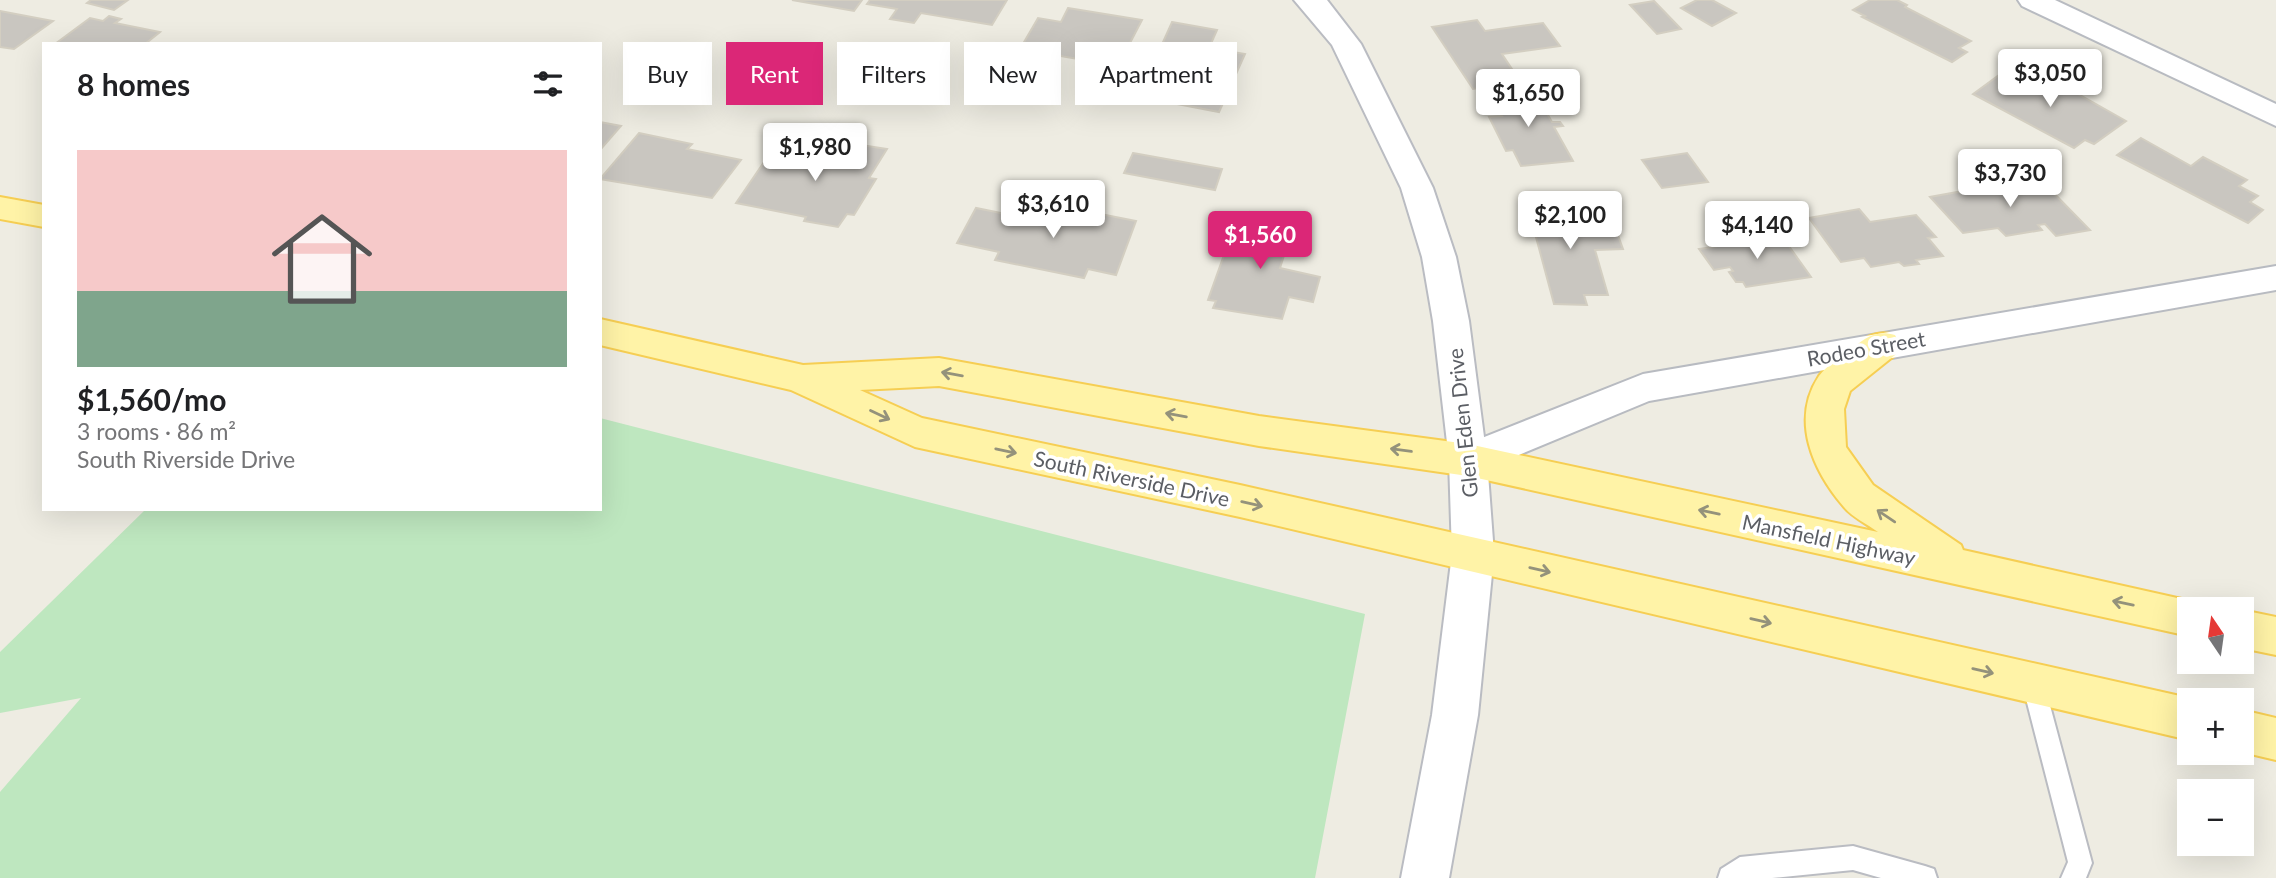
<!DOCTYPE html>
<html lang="en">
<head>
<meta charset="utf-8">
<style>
  :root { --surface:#fff; --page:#f2f2f2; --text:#202124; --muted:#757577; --line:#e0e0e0; --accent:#db2777 }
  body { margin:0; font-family:Lato,sans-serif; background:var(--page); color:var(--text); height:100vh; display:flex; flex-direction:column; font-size:26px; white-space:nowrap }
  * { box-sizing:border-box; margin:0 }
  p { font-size:23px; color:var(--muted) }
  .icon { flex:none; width:38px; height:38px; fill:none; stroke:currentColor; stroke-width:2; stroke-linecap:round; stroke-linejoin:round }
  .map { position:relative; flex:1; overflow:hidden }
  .sheet { position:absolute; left:42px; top:42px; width:560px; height:469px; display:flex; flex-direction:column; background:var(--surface); border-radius:0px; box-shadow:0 7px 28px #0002 }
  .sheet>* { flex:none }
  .guide { position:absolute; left:623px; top:42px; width:665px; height:63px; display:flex; gap:14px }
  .needle { width:46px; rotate:347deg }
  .controls { position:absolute; left:2177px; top:597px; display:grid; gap:14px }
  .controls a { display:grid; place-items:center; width:77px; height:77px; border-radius:0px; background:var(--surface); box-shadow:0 7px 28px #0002; font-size:35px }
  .price { position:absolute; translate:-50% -60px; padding:0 16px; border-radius:7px; background:#fff; color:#222; font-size:23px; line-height:46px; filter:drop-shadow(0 2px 4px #0008) }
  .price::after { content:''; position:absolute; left:50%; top:42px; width:21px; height:16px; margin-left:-10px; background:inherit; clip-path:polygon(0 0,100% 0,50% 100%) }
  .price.selected { background:var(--accent); color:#fff }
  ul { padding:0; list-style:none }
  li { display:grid; align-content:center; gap:14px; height:371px; padding:0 35px }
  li+li { border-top:2px solid var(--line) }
  li span { display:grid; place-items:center; height:217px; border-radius:0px; color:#555 }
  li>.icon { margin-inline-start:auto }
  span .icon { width:126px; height:126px; fill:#fffc; stroke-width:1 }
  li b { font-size:30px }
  h2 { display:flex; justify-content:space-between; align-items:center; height:84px; padding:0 35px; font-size:30px }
  .chip { padding:0 24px; border-radius:0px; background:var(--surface); box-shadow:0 7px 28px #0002; font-size:24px; line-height:63px }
  .chip.selected { background:var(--accent); color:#fff }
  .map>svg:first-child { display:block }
</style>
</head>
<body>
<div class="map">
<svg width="2276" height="878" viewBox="0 0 2276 878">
  <rect width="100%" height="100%" fill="#eeece2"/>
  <path fill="#bee7bf" d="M600,418L1365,614L1315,878H0V792L81,698L0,713V652L146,509H600Z"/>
  <g fill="#c9c6c0" stroke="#d3cec1" stroke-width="2">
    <path d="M91,0H128L114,10L87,3Z"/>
    <path d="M792,0H862L854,11Z"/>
    <path d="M870,0H1007L992,25L921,13L914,23L890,19L897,9L867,4Z"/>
    <path d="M1697,0H1712L1736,13L1712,26L1681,8Z"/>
    <path d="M1870,0H1897L1907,5L1905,7L1971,41L1959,48L1967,52L1952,62L1862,17L1865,16L1853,10Z"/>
    <path d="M1654,1L1681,29L1657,34L1630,5Z"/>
    <path d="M1068,8L1142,20L1118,66L1020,49L1038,18L1061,22Z"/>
    <path d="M0,11L53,21L14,49L0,47Z"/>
    <path d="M109,16L121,19L115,23L160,32L145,44H55L90,18L103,21Z"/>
    <path d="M1477,20L1485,31L1543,23L1560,46L1502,54L1520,81L1473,89L1432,27Z"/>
    <path d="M1172,22L1217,30L1209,48L1245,54L1219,112L1146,98L1155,80L1168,83L1181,55L1159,51Z"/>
    <path d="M2006,70L2047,86L2055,81L2126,121L2094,144L2085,140L2074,148L1973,94Z"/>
    <path d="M1533,89L1552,122H1560L1563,126L1554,127L1573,161L1521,166L1513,150L1506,151L1489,117L1502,116L1490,94Z"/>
    <path d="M600,122L621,126L600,150Z"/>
    <path d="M639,133L692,144L687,149L741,160L712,198L600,179Z"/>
    <path d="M2141,138L2191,166L2203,157L2247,180L2239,186L2258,196L2250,202L2263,210L2248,223L2117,155Z"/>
    <path d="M795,143L843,153L849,143L887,149L869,178L876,179L854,215L847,214L838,227L804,221L806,217L736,203L766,159L783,162Z"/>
    <path d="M1133,153L1222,169L1215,190L1124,173Z"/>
    <path d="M1687,153L1708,182L1662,188L1642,160Z"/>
    <path d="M2040,179L2090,230L2056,236L2045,224L2038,225L2042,230L2006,236L1998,228L1963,233L1930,197L1968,190L1965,187L1975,186L1978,189Z"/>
    <path d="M1526,200L1574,201L1582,227H1615L1623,249L1595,250L1608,295H1584L1587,305L1554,304Z"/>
    <path d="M1060,206L1136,221L1116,275L1088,269L1084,278L995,260L999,252L957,243L976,208L1051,223Z"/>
    <path d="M1859,209L1870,222L1916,215L1936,237L1928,238L1943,256L1916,260L1919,264L1904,266L1899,262L1871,267L1864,258L1841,262L1809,218Z"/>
    <path d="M1250,212L1295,221L1280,268L1320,277L1313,302L1289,297L1282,319L1213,308L1216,301L1208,300L1230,238L1240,240Z"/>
    <path d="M1781,235L1811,277L1746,287L1743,282H1736L1729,272L1733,271L1730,267L1714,270L1699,249L1719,246L1715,240L1727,238L1731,243Z"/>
  </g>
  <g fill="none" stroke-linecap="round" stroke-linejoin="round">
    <defs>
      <g id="lane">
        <path d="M2033,673L2041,676L2044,683L2092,863L2086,878H2061L2068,862L2022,683L2025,676Z"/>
        <path d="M1853,846L1925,866L1934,869L1937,878H1881L1853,870L1772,878H1718L1721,869L1740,857Z"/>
      </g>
      <path id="street" d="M1294,0H1327L1361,44L1433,188L1456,257L1469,321L1487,460L1494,554L1478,715L1449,878H1401L1432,715L1452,554L1449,460L1433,321L1422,257L1401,188L1332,45Z"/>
      <g id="secondary">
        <path d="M2018,0H2055L2276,104V126L2022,6Z"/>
        <path d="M2276,266V290L1649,401L1468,476L1454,471L1449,460L1454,449L1643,374Z"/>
      </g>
      <g id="primary">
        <path d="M0,197L44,205V227L0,219Z"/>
        <path d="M600,319L803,365L939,358L1259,416L1468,444L1878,532C1867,524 1852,517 1844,507C1813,471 1790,420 1819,376C1826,366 1839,359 1848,352C1864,339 1874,329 1895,335L1900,345L1895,355L1850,391L1844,409L1846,447L1873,485L1961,545L1963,550L2204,604L2207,609H2189V636L1468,476L1259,446L939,386L860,390L922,418L1240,485L2189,698L2194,700H2189V740L1240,517L915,447L791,390L600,345Z"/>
        <path d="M2242,610L2276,617V655L2242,648Z"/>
        <path d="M2242,710L2276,718V760L2242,752Z"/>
      </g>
    </defs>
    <use href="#lane" stroke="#babcc2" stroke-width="4"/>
    <use href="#street" stroke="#babcc2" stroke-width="4"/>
    <use href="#secondary" stroke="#b8bbc1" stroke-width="4"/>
    <use href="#primary" stroke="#f6ce53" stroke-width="4"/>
    <use href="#lane" fill="#fff" fill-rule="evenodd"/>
    <use href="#street" fill="#fff" fill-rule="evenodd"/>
    <use href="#secondary" fill="#fff" fill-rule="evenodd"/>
    <use href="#primary" fill="#fff3a7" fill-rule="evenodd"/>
  </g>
  <defs><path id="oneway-shaft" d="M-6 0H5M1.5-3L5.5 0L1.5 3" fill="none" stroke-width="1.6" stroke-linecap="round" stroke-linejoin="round" transform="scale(1.75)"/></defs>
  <g stroke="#94927b">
    <use href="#oneway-shaft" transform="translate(952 374) rotate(-170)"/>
    <use href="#oneway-shaft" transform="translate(880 415) rotate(25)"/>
    <use href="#oneway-shaft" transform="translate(1176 415) rotate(-170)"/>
    <use href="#oneway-shaft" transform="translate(1401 450) rotate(-172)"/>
    <use href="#oneway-shaft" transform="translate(1006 451) rotate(12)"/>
    <use href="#oneway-shaft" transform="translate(1252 504) rotate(13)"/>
    <use href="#oneway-shaft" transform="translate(1709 512) rotate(-168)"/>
    <use href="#oneway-shaft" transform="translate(1886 516) rotate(-146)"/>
    <use href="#oneway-shaft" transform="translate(1540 570) rotate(13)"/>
    <use href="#oneway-shaft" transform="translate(2123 603) rotate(-168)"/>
    <use href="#oneway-shaft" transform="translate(1761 621) rotate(13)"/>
    <use href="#oneway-shaft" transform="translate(1983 671) rotate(13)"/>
  </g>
  <g text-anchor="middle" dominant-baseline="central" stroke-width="7" stroke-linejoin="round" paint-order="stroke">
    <g font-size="21" fill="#5b5e64" stroke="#fff">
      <text transform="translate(1866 348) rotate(-10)">Rodeo Street</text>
      <text transform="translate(1462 423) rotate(-96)">Glen Eden Drive</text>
      <text transform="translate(1132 478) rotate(12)">South Riverside Drive</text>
      <text transform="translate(1829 539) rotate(12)">Mansfield Highway</text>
    </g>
  </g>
</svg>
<div class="controls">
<a><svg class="needle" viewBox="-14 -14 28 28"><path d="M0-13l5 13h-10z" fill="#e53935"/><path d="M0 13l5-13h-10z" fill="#757577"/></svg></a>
<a>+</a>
<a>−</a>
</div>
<b class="price" style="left:2050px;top:109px">$3,050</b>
<b class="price" style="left:1528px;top:129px">$1,650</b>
<b class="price" style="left:815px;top:183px">$1,980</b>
<b class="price" style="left:2010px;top:209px">$3,730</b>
<b class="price" style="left:1053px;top:240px">$3,610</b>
<b class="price" style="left:1570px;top:251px">$2,100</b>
<b class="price" style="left:1757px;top:261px">$4,140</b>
<b class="price selected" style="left:1260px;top:271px">$1,560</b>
<div class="guide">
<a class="chip">Buy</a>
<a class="chip selected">Rent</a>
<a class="chip">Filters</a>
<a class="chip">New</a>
<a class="chip">Apartment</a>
</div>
<section class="sheet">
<h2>8 homes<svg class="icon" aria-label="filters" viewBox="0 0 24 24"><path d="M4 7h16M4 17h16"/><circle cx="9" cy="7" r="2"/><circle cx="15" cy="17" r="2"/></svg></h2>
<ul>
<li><span style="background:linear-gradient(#f6c9c9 65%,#7fa58c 0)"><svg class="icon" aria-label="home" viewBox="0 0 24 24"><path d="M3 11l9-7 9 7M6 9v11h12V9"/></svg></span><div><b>$1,560/mo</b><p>3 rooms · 86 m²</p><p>South Riverside Drive</p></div></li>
</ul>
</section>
</div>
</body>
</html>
